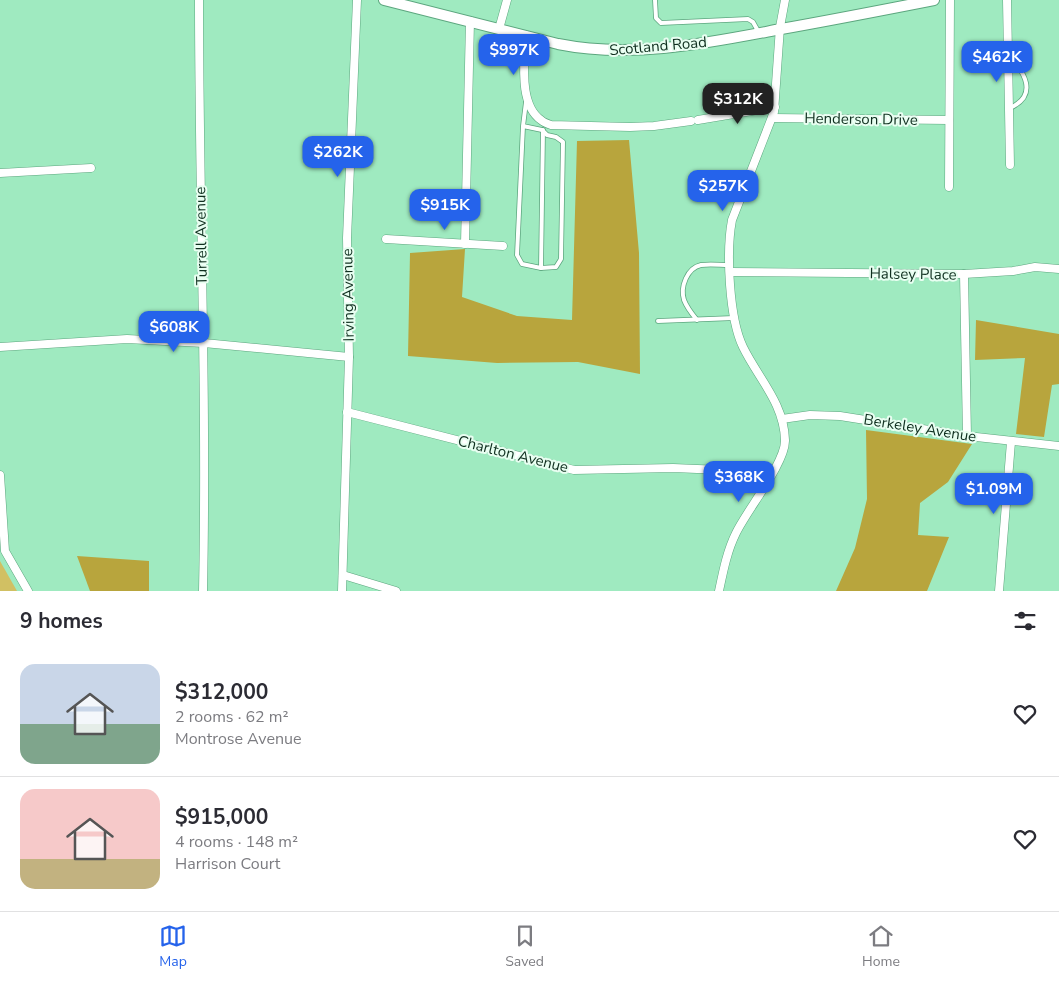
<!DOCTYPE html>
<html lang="en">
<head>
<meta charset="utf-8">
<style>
  :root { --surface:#fff; --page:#f2f2f3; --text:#2b2b33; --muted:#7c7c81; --line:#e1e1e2; --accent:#2563eb }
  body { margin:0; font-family:"Nunito Sans",sans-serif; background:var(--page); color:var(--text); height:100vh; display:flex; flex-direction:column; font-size:19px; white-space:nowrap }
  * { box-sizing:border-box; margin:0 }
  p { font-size:16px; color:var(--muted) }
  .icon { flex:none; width:28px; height:28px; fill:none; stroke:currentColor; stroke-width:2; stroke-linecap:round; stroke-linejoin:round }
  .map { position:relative; height:591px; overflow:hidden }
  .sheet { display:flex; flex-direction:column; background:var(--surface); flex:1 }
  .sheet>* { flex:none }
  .price { position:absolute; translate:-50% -42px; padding:0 11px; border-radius:10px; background:var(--accent); color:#fff; font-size:16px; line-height:32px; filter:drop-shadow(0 1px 2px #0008) }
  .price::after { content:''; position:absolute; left:50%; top:30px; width:15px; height:11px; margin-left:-8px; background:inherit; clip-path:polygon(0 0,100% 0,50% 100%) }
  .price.current { background:#222; color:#fff }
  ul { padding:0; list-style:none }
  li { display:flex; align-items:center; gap:15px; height:125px; padding:0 20px }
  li+li { border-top:1px solid var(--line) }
  li span { display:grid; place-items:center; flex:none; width:140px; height:100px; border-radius:15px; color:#555 }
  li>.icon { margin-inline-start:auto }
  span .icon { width:60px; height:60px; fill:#fffc; stroke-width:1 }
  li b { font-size:21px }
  h2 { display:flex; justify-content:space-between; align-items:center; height:60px; padding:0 20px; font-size:21px }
  .menu { display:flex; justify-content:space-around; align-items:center; height:70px; border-top:1px solid var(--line); background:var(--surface); font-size:14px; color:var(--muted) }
  .menu a { display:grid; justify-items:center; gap:2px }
  .menu .current { color:var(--accent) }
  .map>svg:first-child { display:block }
</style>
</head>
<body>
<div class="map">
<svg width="1059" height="591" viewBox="0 0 1059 591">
  <rect width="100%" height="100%" fill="#9feac0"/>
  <path fill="#d1c063" d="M0,561L17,591H0Z"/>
  <g fill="#b8a53d">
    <path d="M629,140L639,253L640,374L578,362L497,363L408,356L410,253L465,249L462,297L517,316L572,320L577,141Z"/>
    <path d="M976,320L1059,334V384L1052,385L1044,437L1016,434L1025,358L975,360Z"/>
    <path d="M866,430L972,444L948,482L920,503L918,535L949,537L927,591H836L855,548L867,499Z"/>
    <path d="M77,556L149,561V591H90Z"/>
  </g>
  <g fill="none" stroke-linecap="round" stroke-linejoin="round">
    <defs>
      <g id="service">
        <path d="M655,0L656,18L661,23L748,19L753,22L758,31"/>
        <path d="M1009,54C1024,72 1039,95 1010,108"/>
        <path d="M523,126L542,130L547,135L556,137L563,142L561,259L556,267L541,268L522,264L517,255L523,126L526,102"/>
        <path d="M541,268L543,130"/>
        <path d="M697,320C692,314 687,308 684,300C680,287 687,268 701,265C710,264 720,265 729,265"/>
        <path d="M658,321L734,318"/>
      </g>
      <g id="minor">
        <path d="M199,0C199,197 207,394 203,591"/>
        <path d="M1007,0L1010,165"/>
        <path d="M499,29L507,0"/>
        <path d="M525,35C525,60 518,104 541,120C543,122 548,124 551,125L630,127L654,126L691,121"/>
        <path d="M772,118L949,120"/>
        <path d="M698,120L775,107"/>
        <path d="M0,173L91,168"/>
        <path d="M949,187L950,0"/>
        <path d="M386,239L503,246"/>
        <path d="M465,244L470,21"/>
        <path d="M730,272L964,274L1013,271L1035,267L1059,269"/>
        <path d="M964,274L967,436"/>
        <path d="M0,347L127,339L204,343L349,357"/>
        <path d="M347,412L574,470L673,468L772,472"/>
        <path d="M782,419L810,415L840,416L967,436L1059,446"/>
        <path d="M0,475L5,551L28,591"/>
        <path d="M343,575L396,591"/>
        <path d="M342,591L349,357L347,238L357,0"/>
        <path d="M719,591C723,572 727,551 736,533C747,510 786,462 785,440C784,403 758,378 743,347C729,318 726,252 732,220L774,112L780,27L785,0"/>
        <path d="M999,591L1011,442"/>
      </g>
      <path id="secondary" d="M384,0L558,44C633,59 707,43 781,29C832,20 883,10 934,0"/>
    </defs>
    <use href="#service" stroke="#5ca67e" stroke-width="5.5"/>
    <use href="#minor" stroke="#5ca67e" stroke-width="9"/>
    <use href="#secondary" stroke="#5ca67e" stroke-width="12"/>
    <use href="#service" stroke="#fff" stroke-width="4"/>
    <use href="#minor" stroke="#fff" stroke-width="8"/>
    <use href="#secondary" stroke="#fff" stroke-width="10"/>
  </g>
  <g text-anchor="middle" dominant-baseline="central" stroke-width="4" stroke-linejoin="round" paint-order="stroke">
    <g font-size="15" fill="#0f2f1f" stroke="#e8fef1">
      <text transform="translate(658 46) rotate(-5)">Scotland Road</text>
      <text transform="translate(861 119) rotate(1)">Henderson Drive</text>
      <text transform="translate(201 236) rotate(-91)">Turrell Avenue</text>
      <text transform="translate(913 274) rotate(1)">Halsey Place</text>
      <text transform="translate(348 295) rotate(-91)">Irving Avenue</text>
      <text transform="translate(920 428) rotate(9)">Berkeley Avenue</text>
      <text transform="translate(513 454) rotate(14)">Charlton Avenue</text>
    </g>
  </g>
</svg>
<b class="price" style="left:514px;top:76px">$997K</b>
<b class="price" style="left:997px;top:83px">$462K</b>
<b class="price current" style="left:738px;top:125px">$312K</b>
<b class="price" style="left:338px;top:178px">$262K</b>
<b class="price" style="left:723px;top:212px">$257K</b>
<b class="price" style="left:445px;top:231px">$915K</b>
<b class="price" style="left:174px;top:353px">$608K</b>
<b class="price" style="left:739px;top:503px">$368K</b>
<b class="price" style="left:994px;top:515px">$1.09M</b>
</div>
<section class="sheet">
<h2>9 homes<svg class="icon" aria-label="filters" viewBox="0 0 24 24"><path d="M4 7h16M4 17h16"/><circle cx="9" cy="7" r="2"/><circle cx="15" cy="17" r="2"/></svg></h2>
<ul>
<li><span style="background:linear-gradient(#c9d6e8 60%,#7fa58c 0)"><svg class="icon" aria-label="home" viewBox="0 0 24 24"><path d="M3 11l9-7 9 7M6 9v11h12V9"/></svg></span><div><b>$312,000</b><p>2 rooms · 62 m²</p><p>Montrose Avenue</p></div><svg class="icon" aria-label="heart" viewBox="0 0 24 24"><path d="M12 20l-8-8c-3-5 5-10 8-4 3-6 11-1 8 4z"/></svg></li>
<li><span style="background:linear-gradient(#f6c9c9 70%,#c2b280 0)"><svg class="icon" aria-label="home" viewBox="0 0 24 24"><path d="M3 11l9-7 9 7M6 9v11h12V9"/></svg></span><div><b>$915,000</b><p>4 rooms · 148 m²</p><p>Harrison Court</p></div><svg class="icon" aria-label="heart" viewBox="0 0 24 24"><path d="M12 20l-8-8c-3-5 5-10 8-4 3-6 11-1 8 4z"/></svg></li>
</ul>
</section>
<nav class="menu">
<a class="current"><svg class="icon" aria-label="map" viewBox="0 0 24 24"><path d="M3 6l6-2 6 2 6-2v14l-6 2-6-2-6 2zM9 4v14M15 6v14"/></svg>Map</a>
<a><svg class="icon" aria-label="saved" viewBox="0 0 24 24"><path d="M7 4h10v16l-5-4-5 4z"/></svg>Saved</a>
<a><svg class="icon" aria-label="home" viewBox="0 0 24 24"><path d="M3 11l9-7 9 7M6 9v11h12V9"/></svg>Home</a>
</nav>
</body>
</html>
